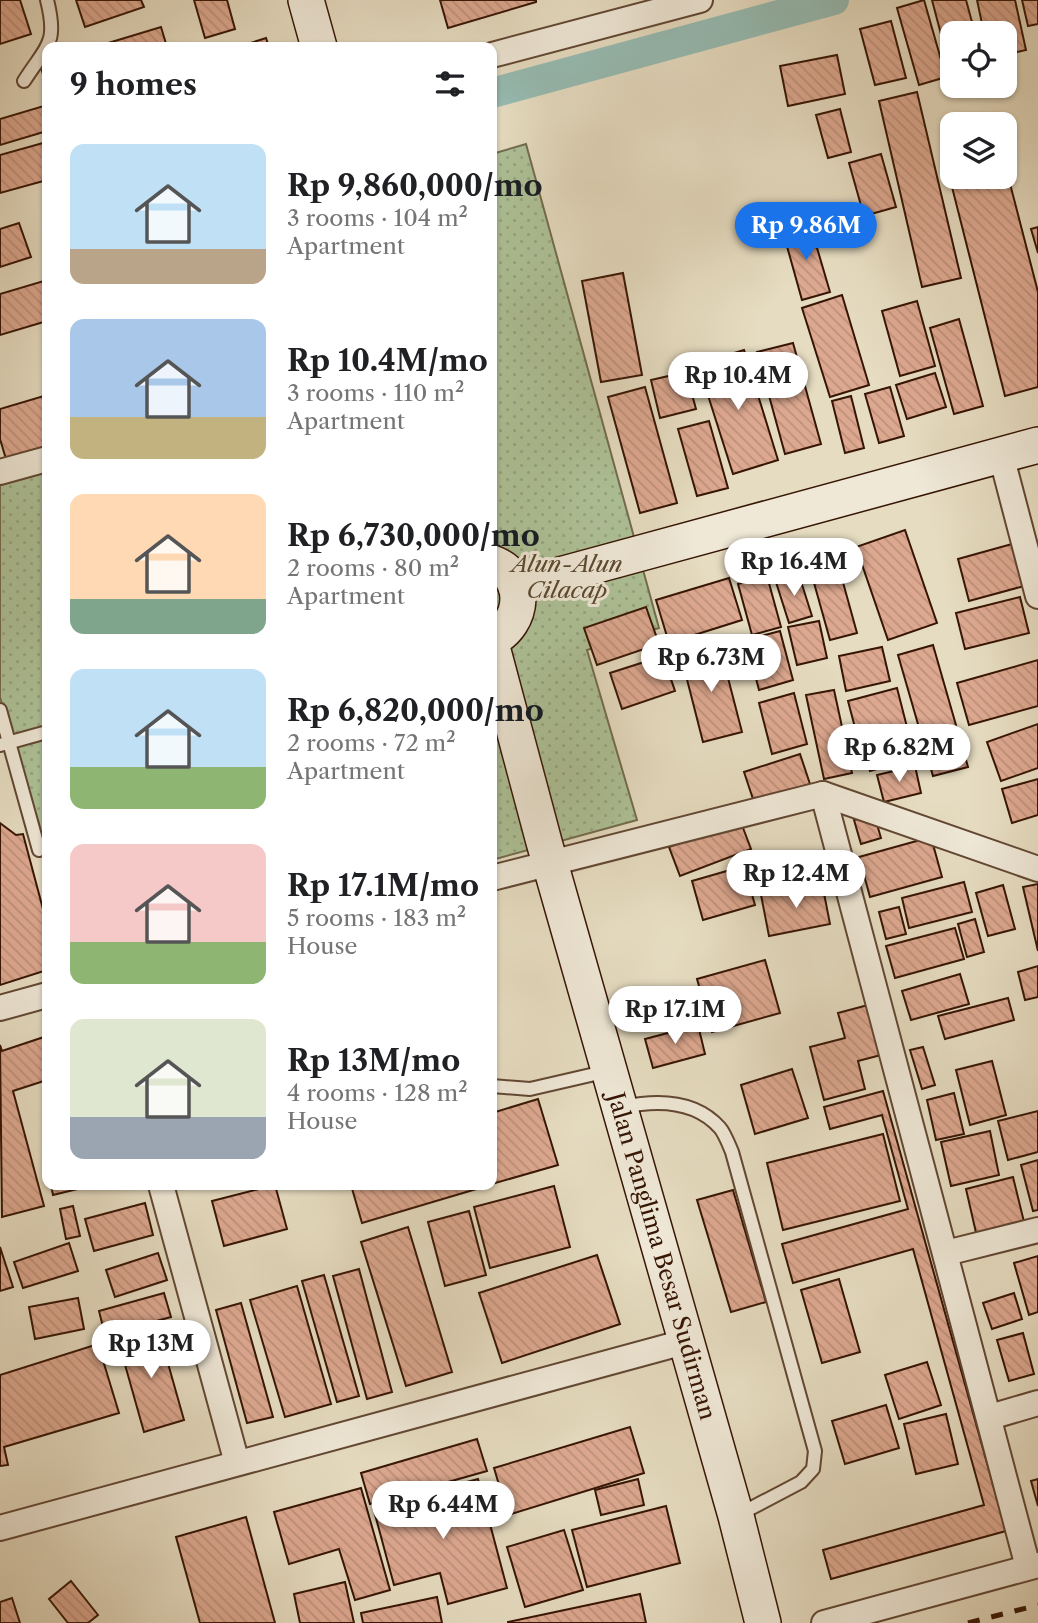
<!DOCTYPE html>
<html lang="en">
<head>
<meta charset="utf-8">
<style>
  :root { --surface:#fff; --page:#f6f6f6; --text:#202124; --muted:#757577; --accent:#1a73e8 }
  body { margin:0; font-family:"Libre Caslon Text",serif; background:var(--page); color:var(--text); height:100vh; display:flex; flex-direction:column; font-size:26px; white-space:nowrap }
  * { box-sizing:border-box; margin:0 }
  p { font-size:23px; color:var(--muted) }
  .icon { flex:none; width:38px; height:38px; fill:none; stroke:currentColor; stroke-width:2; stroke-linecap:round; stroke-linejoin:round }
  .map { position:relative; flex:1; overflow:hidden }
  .side { position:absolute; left:42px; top:42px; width:455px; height:1148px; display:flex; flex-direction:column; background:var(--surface); border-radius:14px; box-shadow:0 2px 5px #0004 }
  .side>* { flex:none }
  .fabs { position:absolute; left:940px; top:21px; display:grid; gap:14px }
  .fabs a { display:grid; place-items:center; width:77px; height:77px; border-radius:14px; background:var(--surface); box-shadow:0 2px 5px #0004; font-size:35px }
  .price { position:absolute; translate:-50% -60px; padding:0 16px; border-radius:24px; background:#fff; color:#222; font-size:23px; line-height:46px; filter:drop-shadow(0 2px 4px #0008) }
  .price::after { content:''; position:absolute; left:50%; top:42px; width:21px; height:16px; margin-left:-10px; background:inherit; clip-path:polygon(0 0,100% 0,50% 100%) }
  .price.current { background:var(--accent); color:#fff }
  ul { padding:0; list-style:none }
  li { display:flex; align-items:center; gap:21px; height:175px; padding:0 28px }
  li span { display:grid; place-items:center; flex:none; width:196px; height:140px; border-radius:14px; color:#555 }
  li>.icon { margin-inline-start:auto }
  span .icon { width:84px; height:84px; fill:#fffc; stroke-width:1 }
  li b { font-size:30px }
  h2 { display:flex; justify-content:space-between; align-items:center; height:84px; padding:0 28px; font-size:30px }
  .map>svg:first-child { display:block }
</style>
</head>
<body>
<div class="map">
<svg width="1038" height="1623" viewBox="0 0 1038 1623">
  <defs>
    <pattern id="green-dots" width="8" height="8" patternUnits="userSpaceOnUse" patternTransform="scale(1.75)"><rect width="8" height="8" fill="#aec298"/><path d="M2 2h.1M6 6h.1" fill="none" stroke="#96a681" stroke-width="1.8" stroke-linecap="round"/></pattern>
    <pattern id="building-back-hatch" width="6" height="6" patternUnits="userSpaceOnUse" patternTransform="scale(1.75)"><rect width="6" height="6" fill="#dda890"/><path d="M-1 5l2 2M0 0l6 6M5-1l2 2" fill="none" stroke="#be907b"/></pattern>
  </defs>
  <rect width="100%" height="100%" fill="#e6dcc1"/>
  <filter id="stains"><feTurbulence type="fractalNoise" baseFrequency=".00286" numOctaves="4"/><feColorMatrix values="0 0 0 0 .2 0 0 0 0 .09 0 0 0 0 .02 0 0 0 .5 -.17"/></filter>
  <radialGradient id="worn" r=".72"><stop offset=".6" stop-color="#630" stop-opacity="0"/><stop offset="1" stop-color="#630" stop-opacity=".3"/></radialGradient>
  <g fill="url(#green-dots)" stroke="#726c4e" stroke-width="2">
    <path d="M526,144L659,628L587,650L637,820L492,860V154Z"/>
    <path d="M47,468V865L0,697V481Z"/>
  </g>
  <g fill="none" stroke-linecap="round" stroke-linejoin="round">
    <path stroke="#96bcb3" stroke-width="30" d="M492,93L834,0"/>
  </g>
  <g fill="url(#building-back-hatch)" stroke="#361504" stroke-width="2">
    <path d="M0,0H20L31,34L0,44Z"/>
    <path d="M76,0H141L144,7L85,27Z"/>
    <path d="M194,0H227L235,29L205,38Z"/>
    <path d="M440,0H536V2L448,28Z"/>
    <path d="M924,0L946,77L919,85L897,8Z"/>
    <path d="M932,0H966L975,33H952V60L948,61Z"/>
    <path d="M977,0H1015L1026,50L1004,55V33H984Z"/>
    <path d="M1022,0H1038V24L1028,26Z"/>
    <path d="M891,21L906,78L875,85L860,29Z"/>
    <path d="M161,27L167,47H95Z"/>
    <path d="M266,38L269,47H238Z"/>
    <path d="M837,55L845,94L788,106L780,66Z"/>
    <path d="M47,62V88L40,64Z"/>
    <path d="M917,92L961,278L922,287L879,101Z"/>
    <path d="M47,105V131L0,145V119Z"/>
    <path d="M840,109L851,152L828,158L816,115Z"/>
    <path d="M43,143L47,156V180L0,193V155Z"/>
    <path d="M881,154L896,207L864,216L849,163Z"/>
    <path d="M1007,172L1038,292V387L1005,396L952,187L991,177H1004Z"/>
    <path d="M19,223L31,257L0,267V229Z"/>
    <path d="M810,224L830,292L802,300L783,232Z"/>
    <path d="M1038,227V253L1031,229Z"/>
    <path d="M623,273L642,375L601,382L582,281Z"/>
    <path d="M47,280V321L0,335V294Z"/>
    <path d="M842,295L869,385L830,397L802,308Z"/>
    <path d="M917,301L935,366L900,376L882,311Z"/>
    <path d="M959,319L983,406L954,414L930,328Z"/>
    <path d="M793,343L821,444L785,454L757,352Z"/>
    <path d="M744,350L778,460L733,474L698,364Z"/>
    <path d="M686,372L696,409L660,418L651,380Z"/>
    <path d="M935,373L946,407L907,419L896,385Z"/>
    <path d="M645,387L677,503L640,513L608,397Z"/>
    <path d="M890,387L904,436L879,443L865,394Z"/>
    <path d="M47,395V446L6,459L0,439V409Z"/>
    <path d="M851,396L864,448L845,453L832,401Z"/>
    <path d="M709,421L728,488L697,496L678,429Z"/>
    <path d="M905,530L937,623L888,640L856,547Z"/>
    <path d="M1012,544L1024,586L969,601L958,559Z"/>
    <path d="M836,557L857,633L830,640L809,565Z"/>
    <path d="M798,572L812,616L789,623L775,579Z"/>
    <path d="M767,576L781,627L752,635L738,584Z"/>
    <path d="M729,578L742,620L669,643L656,600Z"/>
    <path d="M1020,597L1029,633L965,649L956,613Z"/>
    <path d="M646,607L659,644L597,665L584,628Z"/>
    <path d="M819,621L827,658L797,665L788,627Z"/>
    <path d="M780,631L793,680L759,690L746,640Z"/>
    <path d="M933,645L968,767L933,776L898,655Z"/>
    <path d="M720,647L742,732L703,742L681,656Z"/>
    <path d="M882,647L890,681L846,691L839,656Z"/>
    <path d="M663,656L675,691L622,709L610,673Z"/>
    <path d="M1038,660V706L969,725L957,683Z"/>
    <path d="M897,688L907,727L858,739L848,701Z"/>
    <path d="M834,690L852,773L824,779L806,695Z"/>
    <path d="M794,693L807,744L772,754L759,703Z"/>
    <path d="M1038,724V768L1001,781L987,742Z"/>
    <path d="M910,734L916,758L870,771L863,747Z"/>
    <path d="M800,754L810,784L754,802L744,772Z"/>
    <path d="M915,766L921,793L884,802L877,775Z"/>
    <path d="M1038,779V815L1012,823L1002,789Z"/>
    <path d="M874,814L881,838L861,844L854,820Z"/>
    <path d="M740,820L751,849L680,876L669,847Z"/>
    <path d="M0,823L16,835L23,834L47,924V970L0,985Z"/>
    <path d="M931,837L942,877L870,897L859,857Z"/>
    <path d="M744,866L755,905L703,920L692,881Z"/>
    <path d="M964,882L972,912L909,928L902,898Z"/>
    <path d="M822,883L830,924L769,936L761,895Z"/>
    <path d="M1038,884V951L1023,887Z"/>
    <path d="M1003,885L1015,929L988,936L976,893Z"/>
    <path d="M899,907L906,934L886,939L879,912Z"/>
    <path d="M975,919L984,952L967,957L958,924Z"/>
    <path d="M955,928L964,959L895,978L886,946Z"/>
    <path d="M765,960L780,1013L712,1032L697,979Z"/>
    <path d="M1038,966V997L1025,1000L1018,972Z"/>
    <path d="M960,974L969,1004L911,1020L902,991Z"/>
    <path d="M1008,998L1014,1020L945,1039L938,1016Z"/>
    <path d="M868,1005L881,1055L858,1061L865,1089L824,1100L810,1047L845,1038L838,1013Z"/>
    <path d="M698,1025L705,1054L653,1068L645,1039Z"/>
    <path d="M47,1036V1080L13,1091L44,1206L2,1217L0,1045L2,1051Z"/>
    <path d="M923,1047L935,1085L922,1089L910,1050Z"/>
    <path d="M992,1061L1006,1115L970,1125L956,1070Z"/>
    <path d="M792,1069L808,1118L755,1134L741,1085Z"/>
    <path d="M883,1091L1006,1531L831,1579L823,1550L984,1505L913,1249L793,1283L782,1244L908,1209L882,1115L830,1129L824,1107Z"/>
    <path d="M954,1093L964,1134L936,1140L927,1100Z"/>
    <path d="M538,1099L558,1165L492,1184V1113Z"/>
    <path d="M1038,1111V1152L1008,1160L998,1121Z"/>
    <path d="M990,1131L999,1175L951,1186L941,1142Z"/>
    <path d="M883,1134L900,1201L783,1230L767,1163Z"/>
    <path d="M1038,1160V1210L1033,1211L1021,1165Z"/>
    <path d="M1013,1177L1025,1226L977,1237L966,1189Z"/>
    <path d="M51,1185H94L53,1195Z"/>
    <path d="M275,1185L287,1229L224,1246L212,1201Z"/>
    <path d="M351,1185H490L362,1223Z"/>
    <path d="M554,1186L570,1247L490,1268L474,1207Z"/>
    <path d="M733,1190L766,1302L731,1312L697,1200Z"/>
    <path d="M145,1203L153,1235L94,1251L85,1219Z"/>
    <path d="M73,1206L80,1236L66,1239L60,1209Z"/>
    <path d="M469,1211L486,1275L445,1286L428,1222Z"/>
    <path d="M408,1227L452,1372L406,1386L361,1242Z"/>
    <path d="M69,1243L78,1271L23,1288L14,1262Z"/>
    <path d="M0,1247L13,1287L0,1291Z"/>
    <path d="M158,1253L167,1280L115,1297L106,1270Z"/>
    <path d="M597,1255L620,1324L502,1363L479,1293Z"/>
    <path d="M1038,1256V1312L1029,1315L1014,1263Z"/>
    <path d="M359,1269L392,1392L367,1399L333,1276Z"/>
    <path d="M324,1275L359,1396L337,1402L302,1281Z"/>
    <path d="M839,1279L860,1352L822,1363L801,1290Z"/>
    <path d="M297,1286L331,1404L285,1417L250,1300Z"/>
    <path d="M164,1293L171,1317L105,1335L99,1311Z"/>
    <path d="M1014,1293L1022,1319L992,1329L983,1303Z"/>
    <path d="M78,1298L84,1329L35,1339L29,1307Z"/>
    <path d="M241,1303L273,1417L247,1423L216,1310Z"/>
    <path d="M158,1328L184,1420L144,1432L118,1340Z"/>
    <path d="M1023,1333L1034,1374L1009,1381L997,1340Z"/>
    <path d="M98,1344L119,1413L4,1447L8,1465L0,1466V1375Z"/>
    <path d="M927,1362L941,1405L899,1419L885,1375Z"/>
    <path d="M886,1405L899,1448L845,1464L832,1421Z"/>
    <path d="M946,1414L958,1464L916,1474L904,1424Z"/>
    <path d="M630,1427L644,1473L508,1515L494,1468Z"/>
    <path d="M477,1439L487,1471L370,1504L361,1473Z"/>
    <path d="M478,1479L507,1588L448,1604L440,1573L394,1585L373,1507Z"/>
    <path d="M638,1479L644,1505L601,1515L595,1490Z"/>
    <path d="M1038,1479V1506L1031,1481Z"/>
    <path d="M361,1488L390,1590L355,1600L339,1549L289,1564L274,1512Z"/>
    <path d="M666,1506L680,1563L587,1587L572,1530Z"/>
    <path d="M246,1517L275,1623H200L176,1537Z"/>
    <path d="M564,1530L583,1590L525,1607L507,1547Z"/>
    <path d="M71,1581L98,1615L88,1623H68L49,1599Z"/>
    <path d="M345,1582L354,1623H300L294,1594Z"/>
    <path d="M640,1594L646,1623H508V1622Z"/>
    <path d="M437,1597L442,1623H363L361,1613Z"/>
    <path d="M12,1598L20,1623H0V1602Z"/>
  </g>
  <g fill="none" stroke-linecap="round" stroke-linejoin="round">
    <defs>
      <g id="lane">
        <path d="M24,81C47,45 58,44 47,0"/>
        <path d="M0,710L39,850"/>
        <path d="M0,745L47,732"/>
        <path d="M492,1086L530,1089L608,1071"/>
        <path d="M623,1107C656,1100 695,1100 720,1128C725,1134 729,1145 732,1152L815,1451L813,1469L801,1482L738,1515"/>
      </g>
      <g id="street">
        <path d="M492,55L700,0"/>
        <path d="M1001,455L1038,596"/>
        <path d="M0,472L47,459"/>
        <path d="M823,794L1028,1567"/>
        <path d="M492,878L823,794L1038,869"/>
        <path d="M0,1008L47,995"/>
        <path d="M161,1185L237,1463"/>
        <path d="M946,1253L1038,1230"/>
        <path d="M990,1417L1038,1403"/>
        <path d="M0,1528L688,1341"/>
        <path d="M824,1623L1038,1565"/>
      </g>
      <g id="secondary">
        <path d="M306,0L319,47"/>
        <path d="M492,563C529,576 524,624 492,639"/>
        <path d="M516,587L1038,445"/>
        <path d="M492,647L544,842L736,1516L763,1623"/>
      </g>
    </defs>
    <use href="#lane" stroke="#624733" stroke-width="16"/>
    <use href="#street" stroke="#624733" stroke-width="28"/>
    <use href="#secondary" stroke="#361504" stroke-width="38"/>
    <use href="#lane" stroke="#efe8d7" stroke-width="12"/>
    <use href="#street" stroke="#efe8d7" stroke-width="24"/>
    <use href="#secondary" stroke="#efe8d7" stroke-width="35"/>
    <path stroke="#361504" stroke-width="5" stroke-dasharray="12 12" stroke-linecap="butt" d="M968,1623L1038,1605"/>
  </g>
  <g text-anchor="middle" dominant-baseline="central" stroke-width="6" stroke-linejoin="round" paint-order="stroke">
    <g font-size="23" font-style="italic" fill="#5a4930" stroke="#efe8d7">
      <text x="567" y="564">Alun-Alun<tspan x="567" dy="26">Cilacap</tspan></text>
    </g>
    <g font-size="23" fill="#361504" stroke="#efe8d7">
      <text transform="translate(662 1256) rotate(74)">Jalan Panglima Besar Sudirman</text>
    </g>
  </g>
  <rect width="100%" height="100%" filter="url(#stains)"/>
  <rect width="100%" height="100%" fill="url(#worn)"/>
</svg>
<div class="fabs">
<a><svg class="icon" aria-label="locate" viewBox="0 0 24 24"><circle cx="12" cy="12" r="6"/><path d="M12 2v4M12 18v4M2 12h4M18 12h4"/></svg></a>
<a><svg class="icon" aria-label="layers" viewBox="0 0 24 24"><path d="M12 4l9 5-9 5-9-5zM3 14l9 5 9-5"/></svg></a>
</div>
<b class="price current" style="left:806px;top:262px">Rp 9.86M</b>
<b class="price" style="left:738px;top:412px">Rp 10.4M</b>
<b class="price" style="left:794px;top:598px">Rp 16.4M</b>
<b class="price" style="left:711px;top:694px">Rp 6.73M</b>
<b class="price" style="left:899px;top:784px">Rp 6.82M</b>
<b class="price" style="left:796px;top:910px">Rp 12.4M</b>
<b class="price" style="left:675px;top:1046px">Rp 17.1M</b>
<b class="price" style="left:151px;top:1380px">Rp 13M</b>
<b class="price" style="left:443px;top:1541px">Rp 6.44M</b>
<section class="side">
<h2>9 homes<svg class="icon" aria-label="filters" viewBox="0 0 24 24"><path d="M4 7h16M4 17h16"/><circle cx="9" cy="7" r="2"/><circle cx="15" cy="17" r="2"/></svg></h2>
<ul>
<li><span style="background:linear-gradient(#bfe0f5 75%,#b9a48a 0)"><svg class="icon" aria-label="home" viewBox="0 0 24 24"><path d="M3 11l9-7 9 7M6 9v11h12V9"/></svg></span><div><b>Rp 9,860,000/mo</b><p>3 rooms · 104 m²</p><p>Apartment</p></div></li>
<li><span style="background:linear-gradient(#a9c7e8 70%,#c2b280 0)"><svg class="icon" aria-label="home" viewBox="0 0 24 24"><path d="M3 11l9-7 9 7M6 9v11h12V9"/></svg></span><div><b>Rp 10.4M/mo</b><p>3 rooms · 110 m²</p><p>Apartment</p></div></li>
<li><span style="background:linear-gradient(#ffd9b3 75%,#7fa58c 0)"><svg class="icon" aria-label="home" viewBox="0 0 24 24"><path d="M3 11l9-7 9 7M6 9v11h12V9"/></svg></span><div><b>Rp 6,730,000/mo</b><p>2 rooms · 80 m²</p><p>Apartment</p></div></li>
<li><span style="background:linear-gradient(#bfe0f5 70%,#8fb573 0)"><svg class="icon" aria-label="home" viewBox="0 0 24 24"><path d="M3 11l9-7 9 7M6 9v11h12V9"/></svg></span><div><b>Rp 6,820,000/mo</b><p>2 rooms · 72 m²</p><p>Apartment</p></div></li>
<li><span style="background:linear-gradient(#f6c9c9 70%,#8fb573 0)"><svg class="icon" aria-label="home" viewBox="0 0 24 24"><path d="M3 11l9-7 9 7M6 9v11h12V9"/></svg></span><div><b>Rp 17.1M/mo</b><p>5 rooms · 183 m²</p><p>House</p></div></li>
<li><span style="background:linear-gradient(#dfe7d0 70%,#9aa5b1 0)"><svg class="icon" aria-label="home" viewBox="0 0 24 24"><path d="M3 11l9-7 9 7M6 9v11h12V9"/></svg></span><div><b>Rp 13M/mo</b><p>4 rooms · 128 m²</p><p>House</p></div></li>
</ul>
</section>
</div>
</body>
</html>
